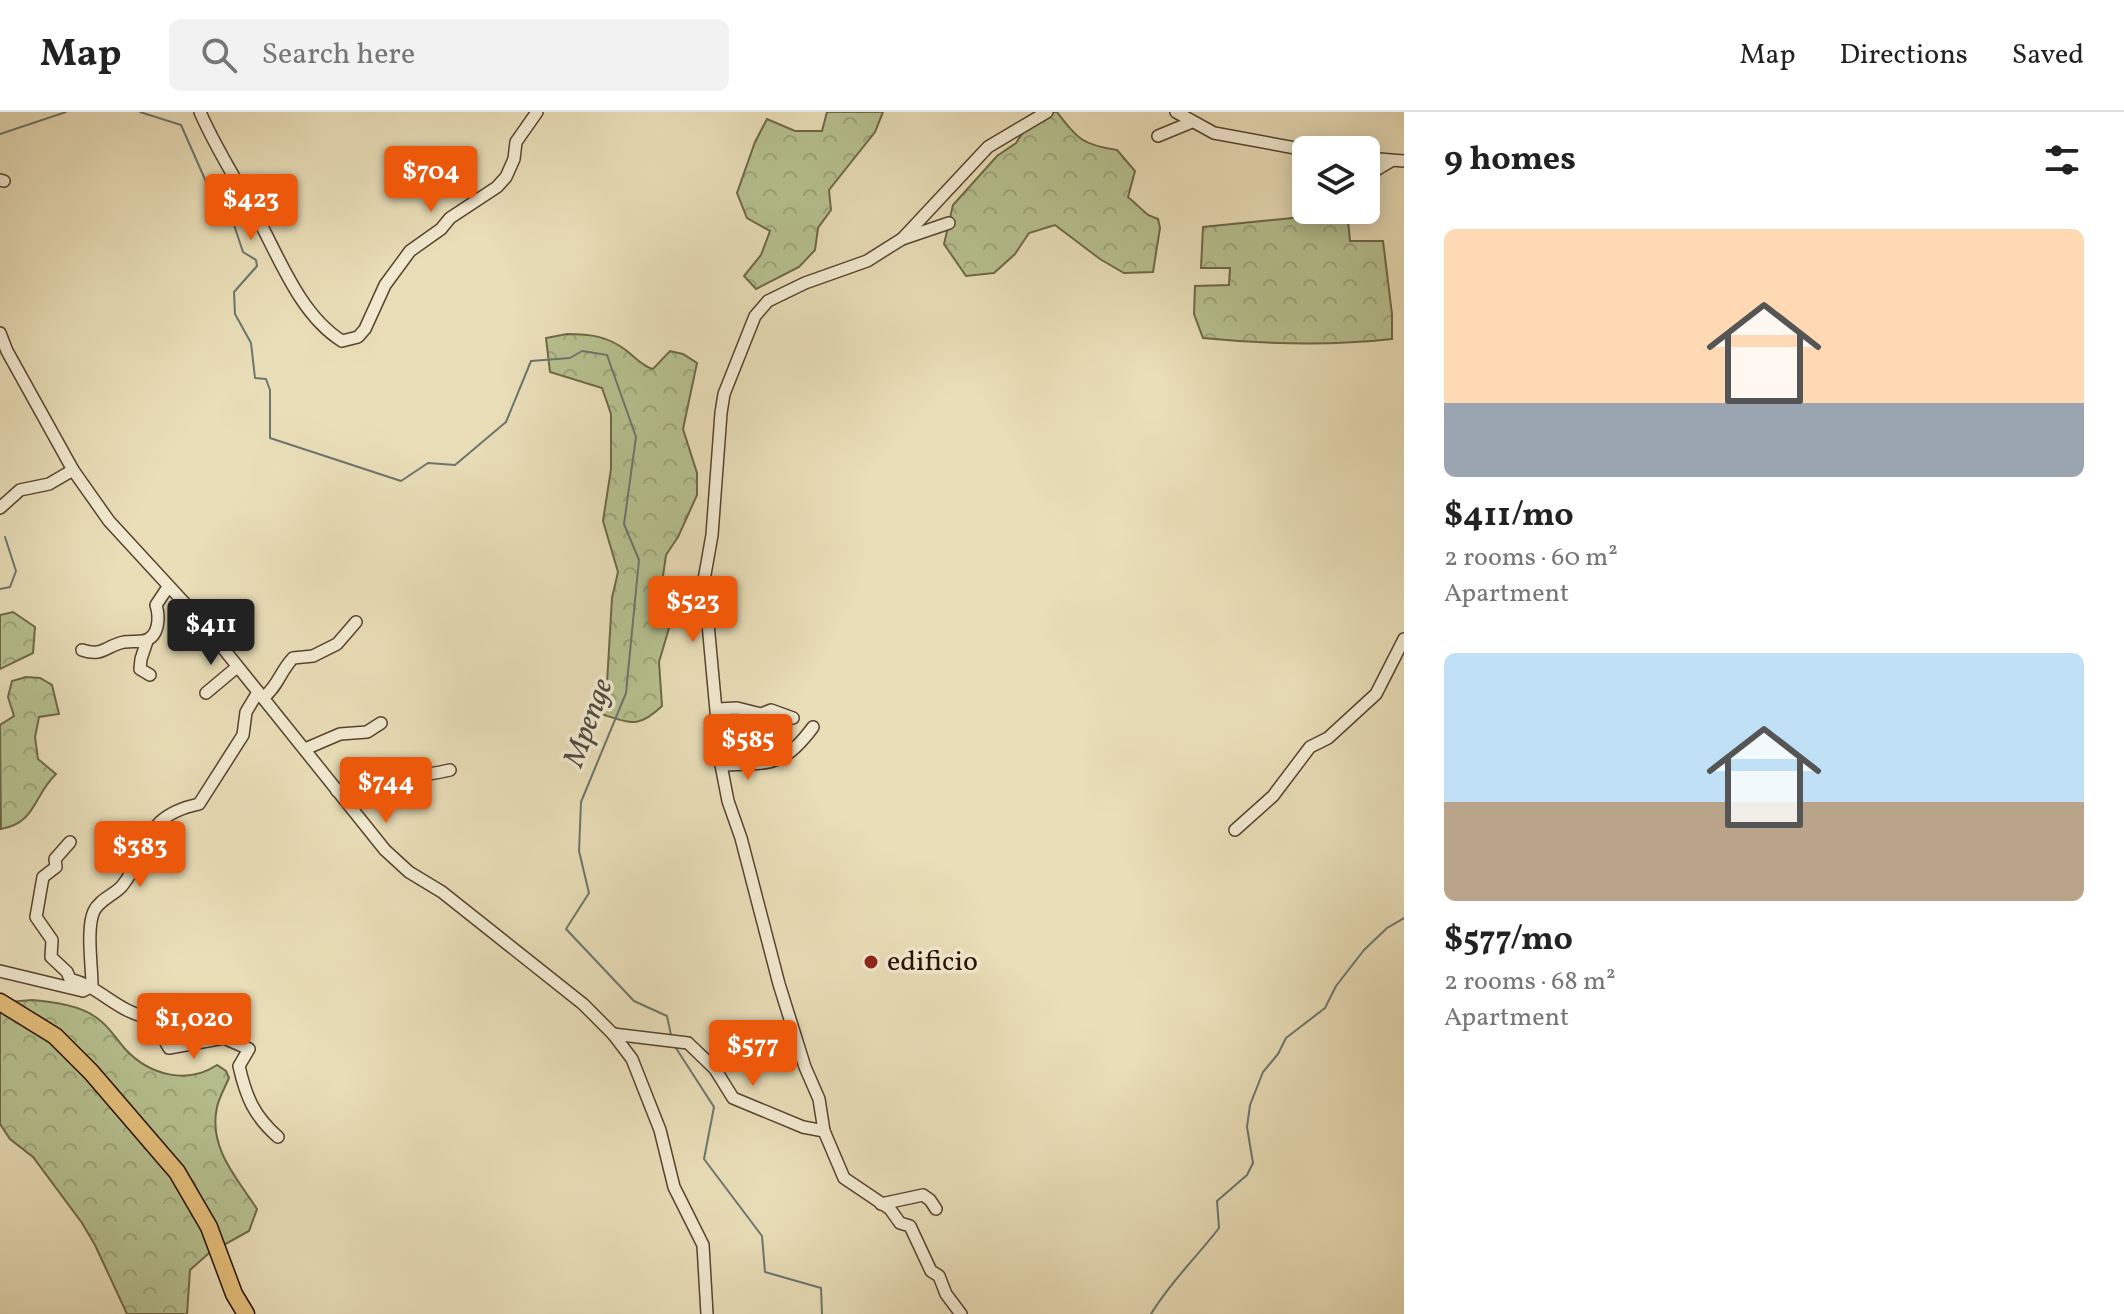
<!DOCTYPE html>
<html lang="en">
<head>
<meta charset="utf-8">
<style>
  :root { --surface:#fff; --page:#f2f2f2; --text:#222; --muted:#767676; --line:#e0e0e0; --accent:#ea580c }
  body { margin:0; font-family:Vollkorn,serif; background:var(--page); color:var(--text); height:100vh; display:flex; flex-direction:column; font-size:30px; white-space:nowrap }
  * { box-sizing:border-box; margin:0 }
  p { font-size:26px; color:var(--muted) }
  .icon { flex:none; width:44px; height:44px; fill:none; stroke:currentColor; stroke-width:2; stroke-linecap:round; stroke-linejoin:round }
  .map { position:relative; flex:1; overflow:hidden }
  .side { display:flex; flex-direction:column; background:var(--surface); width:720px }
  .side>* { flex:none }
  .fabs { position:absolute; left:1292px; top:24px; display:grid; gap:16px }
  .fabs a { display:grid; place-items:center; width:88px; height:88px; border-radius:12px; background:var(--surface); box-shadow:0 4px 20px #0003; font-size:40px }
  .price { position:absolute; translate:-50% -68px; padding:0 18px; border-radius:8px; background:var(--accent); color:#fff; font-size:26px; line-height:52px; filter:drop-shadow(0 2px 4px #0008) }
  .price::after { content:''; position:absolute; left:50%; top:48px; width:24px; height:18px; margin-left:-12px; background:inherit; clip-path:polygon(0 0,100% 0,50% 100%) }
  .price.current { background:#222; color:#fff }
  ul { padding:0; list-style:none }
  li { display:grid; align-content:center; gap:16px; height:424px; padding:0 40px }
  li span { display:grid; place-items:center; height:248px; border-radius:12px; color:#555 }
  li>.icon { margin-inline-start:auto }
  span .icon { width:144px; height:144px; fill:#fffc; stroke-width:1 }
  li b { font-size:34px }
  h2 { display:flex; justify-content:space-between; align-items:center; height:96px; padding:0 40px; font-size:34px }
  header { display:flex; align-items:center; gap:48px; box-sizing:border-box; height:112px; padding:0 40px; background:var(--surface); border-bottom:2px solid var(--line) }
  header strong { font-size:38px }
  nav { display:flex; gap:44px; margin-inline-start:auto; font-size:28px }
  .search { width:560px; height:72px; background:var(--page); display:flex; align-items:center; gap:20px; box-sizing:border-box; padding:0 28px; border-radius:12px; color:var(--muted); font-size:30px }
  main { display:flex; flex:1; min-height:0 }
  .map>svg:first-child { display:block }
</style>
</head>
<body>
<header>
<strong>Map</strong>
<div class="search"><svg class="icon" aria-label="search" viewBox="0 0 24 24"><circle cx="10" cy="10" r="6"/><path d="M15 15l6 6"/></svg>Search here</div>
<nav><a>Map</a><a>Directions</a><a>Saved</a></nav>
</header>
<main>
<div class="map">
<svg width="1404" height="1202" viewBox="0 0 1404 1202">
  <defs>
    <pattern id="forest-crowns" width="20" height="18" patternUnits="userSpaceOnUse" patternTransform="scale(2)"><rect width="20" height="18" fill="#b6c18f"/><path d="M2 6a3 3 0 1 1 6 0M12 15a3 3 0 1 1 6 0" fill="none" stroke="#9ca57a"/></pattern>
  </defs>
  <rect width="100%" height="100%" fill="#e9deb8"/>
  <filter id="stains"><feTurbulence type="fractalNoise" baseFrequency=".0025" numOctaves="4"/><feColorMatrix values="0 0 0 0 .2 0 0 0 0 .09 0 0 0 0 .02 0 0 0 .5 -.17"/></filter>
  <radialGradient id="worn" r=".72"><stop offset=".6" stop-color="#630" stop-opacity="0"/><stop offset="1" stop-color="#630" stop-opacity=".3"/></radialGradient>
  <g fill="url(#forest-crowns)" stroke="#6e6848" stroke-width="2">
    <path d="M827,0H883L875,20L829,78L831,98L818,116L815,138L799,155L756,177L744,164L761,143L770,119L747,106L737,81L755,30L767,7L795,19H822Z"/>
    <path d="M1036,0H1057C1077,27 1083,33 1117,38L1135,59L1128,85L1148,103L1158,107L1160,116L1153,160L1124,161L1100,147L1055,113L1029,121L1015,142L994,161L966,164L944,132L953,93L997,44L1016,31Z"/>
    <path d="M1333,102L1348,108L1350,129H1383L1392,202V227C1330,234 1264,232 1203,226L1194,202L1195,174L1229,173L1230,156H1201L1203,115Z"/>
    <path d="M567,222C590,222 608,224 627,239C636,246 642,254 653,257L670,239L683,242L697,251L683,317L697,361V383L678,425L666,443L663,464L666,486L672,506L659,550L662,594C638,617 631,611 601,602L607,571L612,486L618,460L603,409L611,357V302L602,276L550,260L546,226Z"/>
    <path d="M13,500L35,515L33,541L0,557V503Z"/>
    <path d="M26,565L40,566L52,573L59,602L39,605L35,625L38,647L56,662C33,684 36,711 1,717L0,613L14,604L8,585L12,569Z"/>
    <path d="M32,888C53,890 80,893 97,906C110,915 116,927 126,938C150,963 187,973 217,953L226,959L229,966C225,975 219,986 217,995C208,1036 237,1066 257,1097L249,1119L209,1141L190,1158L187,1202H127L95,1133L82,1111L33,1045L10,1027L0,1012V900L9,890Z"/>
  </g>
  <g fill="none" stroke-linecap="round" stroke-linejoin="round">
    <g stroke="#6b766e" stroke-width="2">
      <path d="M140,0L181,13L215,90L232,107L243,140L256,148L257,154L234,180L235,202L251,231L255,266L266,267L270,278V326L401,369L428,351L455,353L506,310L531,249L570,246L582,239L607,243L636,325L624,412L639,448L626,581L581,690L579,739L589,781L566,817L634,889L667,904L671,923"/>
      <path d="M0,22L66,0"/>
      <path d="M0,477L10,475L16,459L5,425"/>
      <path d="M674,933L714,995L704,1047L762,1124L765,1160L821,1176L822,1202"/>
      <path d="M1151,1202C1171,1169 1196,1146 1219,1116L1217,1089L1247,1063L1253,1051L1247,1015L1250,993L1263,960L1278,942L1286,926L1325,896L1336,874L1364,838L1387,816L1404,806"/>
    </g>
    <defs>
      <g id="minor">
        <path d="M200,0C216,37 237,69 256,103C279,145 300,203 342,229L358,225L365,217L385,173L410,139L441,117L450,106L497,75L506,65L514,47L516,30L537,0"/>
        <path d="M1176,0L1214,21L1306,38"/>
        <path d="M1158,24L1192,10"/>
        <path d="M1366,46L1404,49"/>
        <path d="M1366,64L1391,49"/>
        <path d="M0,68L4,69"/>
        <path d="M902,127L949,111"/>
        <path d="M0,221L7,239L73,358L109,409L202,510L385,738L409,760L442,780L583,892L613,922L632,947L660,1018L674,1075L703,1133L707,1202"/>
        <path d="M0,396L20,378L49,372L73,358"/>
        <path d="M147,529L141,547L140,557L150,563"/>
        <path d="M82,538C103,545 105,534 124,530C130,529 137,530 143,529C159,526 160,506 156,493L168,475"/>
        <path d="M206,581L237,555"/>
        <path d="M263,586C279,573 279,561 293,546L313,544L337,532L356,510"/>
        <path d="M718,597L737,596L761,602L771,598L793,606"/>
        <path d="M305,637L340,622L367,620L381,611"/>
        <path d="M721,653C769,651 783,656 813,615"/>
        <path d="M337,679C375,671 412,666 450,658"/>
        <path d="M1235,718L1273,684L1310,635L1328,626L1376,582L1404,527"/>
        <path d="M70,730L55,747L56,755L43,765L36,805L52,828L51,845L67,860L70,867C101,875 119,902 152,906L169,936L224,926L249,937L239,954C246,985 254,1004 278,1025"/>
        <path d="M0,859L83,879L92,874C92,854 86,816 94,799C99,788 114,783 122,774C153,735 140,705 199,692L243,623L246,600L258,580"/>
        <path d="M613,922L688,931L715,957L733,986L803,1015L824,1019"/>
        <path d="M881,1092L923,1083L930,1088L936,1097"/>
        <path d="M961,1202L946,1182L939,1164L931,1159L910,1114L900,1111L890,1097L844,1066L824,1019L819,987L805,955L779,872L741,726L728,689L721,653L704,468L712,423L721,301L724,282L755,204L768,189L805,171L867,149L902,127L988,35L1047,0"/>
      </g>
      <path id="highway" d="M0,890L55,924L91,960L177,1060L209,1115L234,1182L246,1202"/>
    </defs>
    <use href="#minor" stroke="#58432f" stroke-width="14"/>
    <use href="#highway" stroke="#270f01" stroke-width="19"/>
    <use href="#minor" stroke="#f1ead1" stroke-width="11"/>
    <use href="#highway" stroke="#e4bf7c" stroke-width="16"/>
  </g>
  <circle fill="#8f2418" stroke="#f1ead1" stroke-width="3" cx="871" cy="850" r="8"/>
  <g text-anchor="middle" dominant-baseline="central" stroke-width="7" stroke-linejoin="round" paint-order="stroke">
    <g font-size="28" fill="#270f01" stroke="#f1ead1" text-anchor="start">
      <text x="887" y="850">edificio</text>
    </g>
    <g font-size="30" font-style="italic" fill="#4f4b40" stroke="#f1ead1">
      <text transform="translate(589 611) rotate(-70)">Mpenge</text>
    </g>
  </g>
  <rect width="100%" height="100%" filter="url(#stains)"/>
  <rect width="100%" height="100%" fill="url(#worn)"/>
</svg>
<div class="fabs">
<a><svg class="icon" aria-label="layers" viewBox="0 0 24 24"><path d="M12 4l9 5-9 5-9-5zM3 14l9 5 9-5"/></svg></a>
</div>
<b class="price" style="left:431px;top:102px">$704</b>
<b class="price" style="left:251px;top:130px">$423</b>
<b class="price" style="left:693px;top:532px">$523</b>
<b class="price current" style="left:211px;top:555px">$411</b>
<b class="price" style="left:748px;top:670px">$585</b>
<b class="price" style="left:386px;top:713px">$744</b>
<b class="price" style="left:140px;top:777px">$383</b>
<b class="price" style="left:194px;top:949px">$1,020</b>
<b class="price" style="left:753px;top:976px">$577</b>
</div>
<section class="side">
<h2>9 homes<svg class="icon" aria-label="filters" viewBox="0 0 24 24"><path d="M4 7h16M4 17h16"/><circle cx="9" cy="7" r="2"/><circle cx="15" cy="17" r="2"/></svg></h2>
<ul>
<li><span style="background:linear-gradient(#ffd9b3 70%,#9aa5b1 0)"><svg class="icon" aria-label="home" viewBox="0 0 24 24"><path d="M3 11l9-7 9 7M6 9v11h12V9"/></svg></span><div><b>$411/mo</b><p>2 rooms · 60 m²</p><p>Apartment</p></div></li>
<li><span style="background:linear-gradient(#bfe0f5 60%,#b9a48a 0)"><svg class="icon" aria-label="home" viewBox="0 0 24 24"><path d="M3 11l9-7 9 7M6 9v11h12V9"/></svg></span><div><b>$577/mo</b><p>2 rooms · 68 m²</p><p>Apartment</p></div></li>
</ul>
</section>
</main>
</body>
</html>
